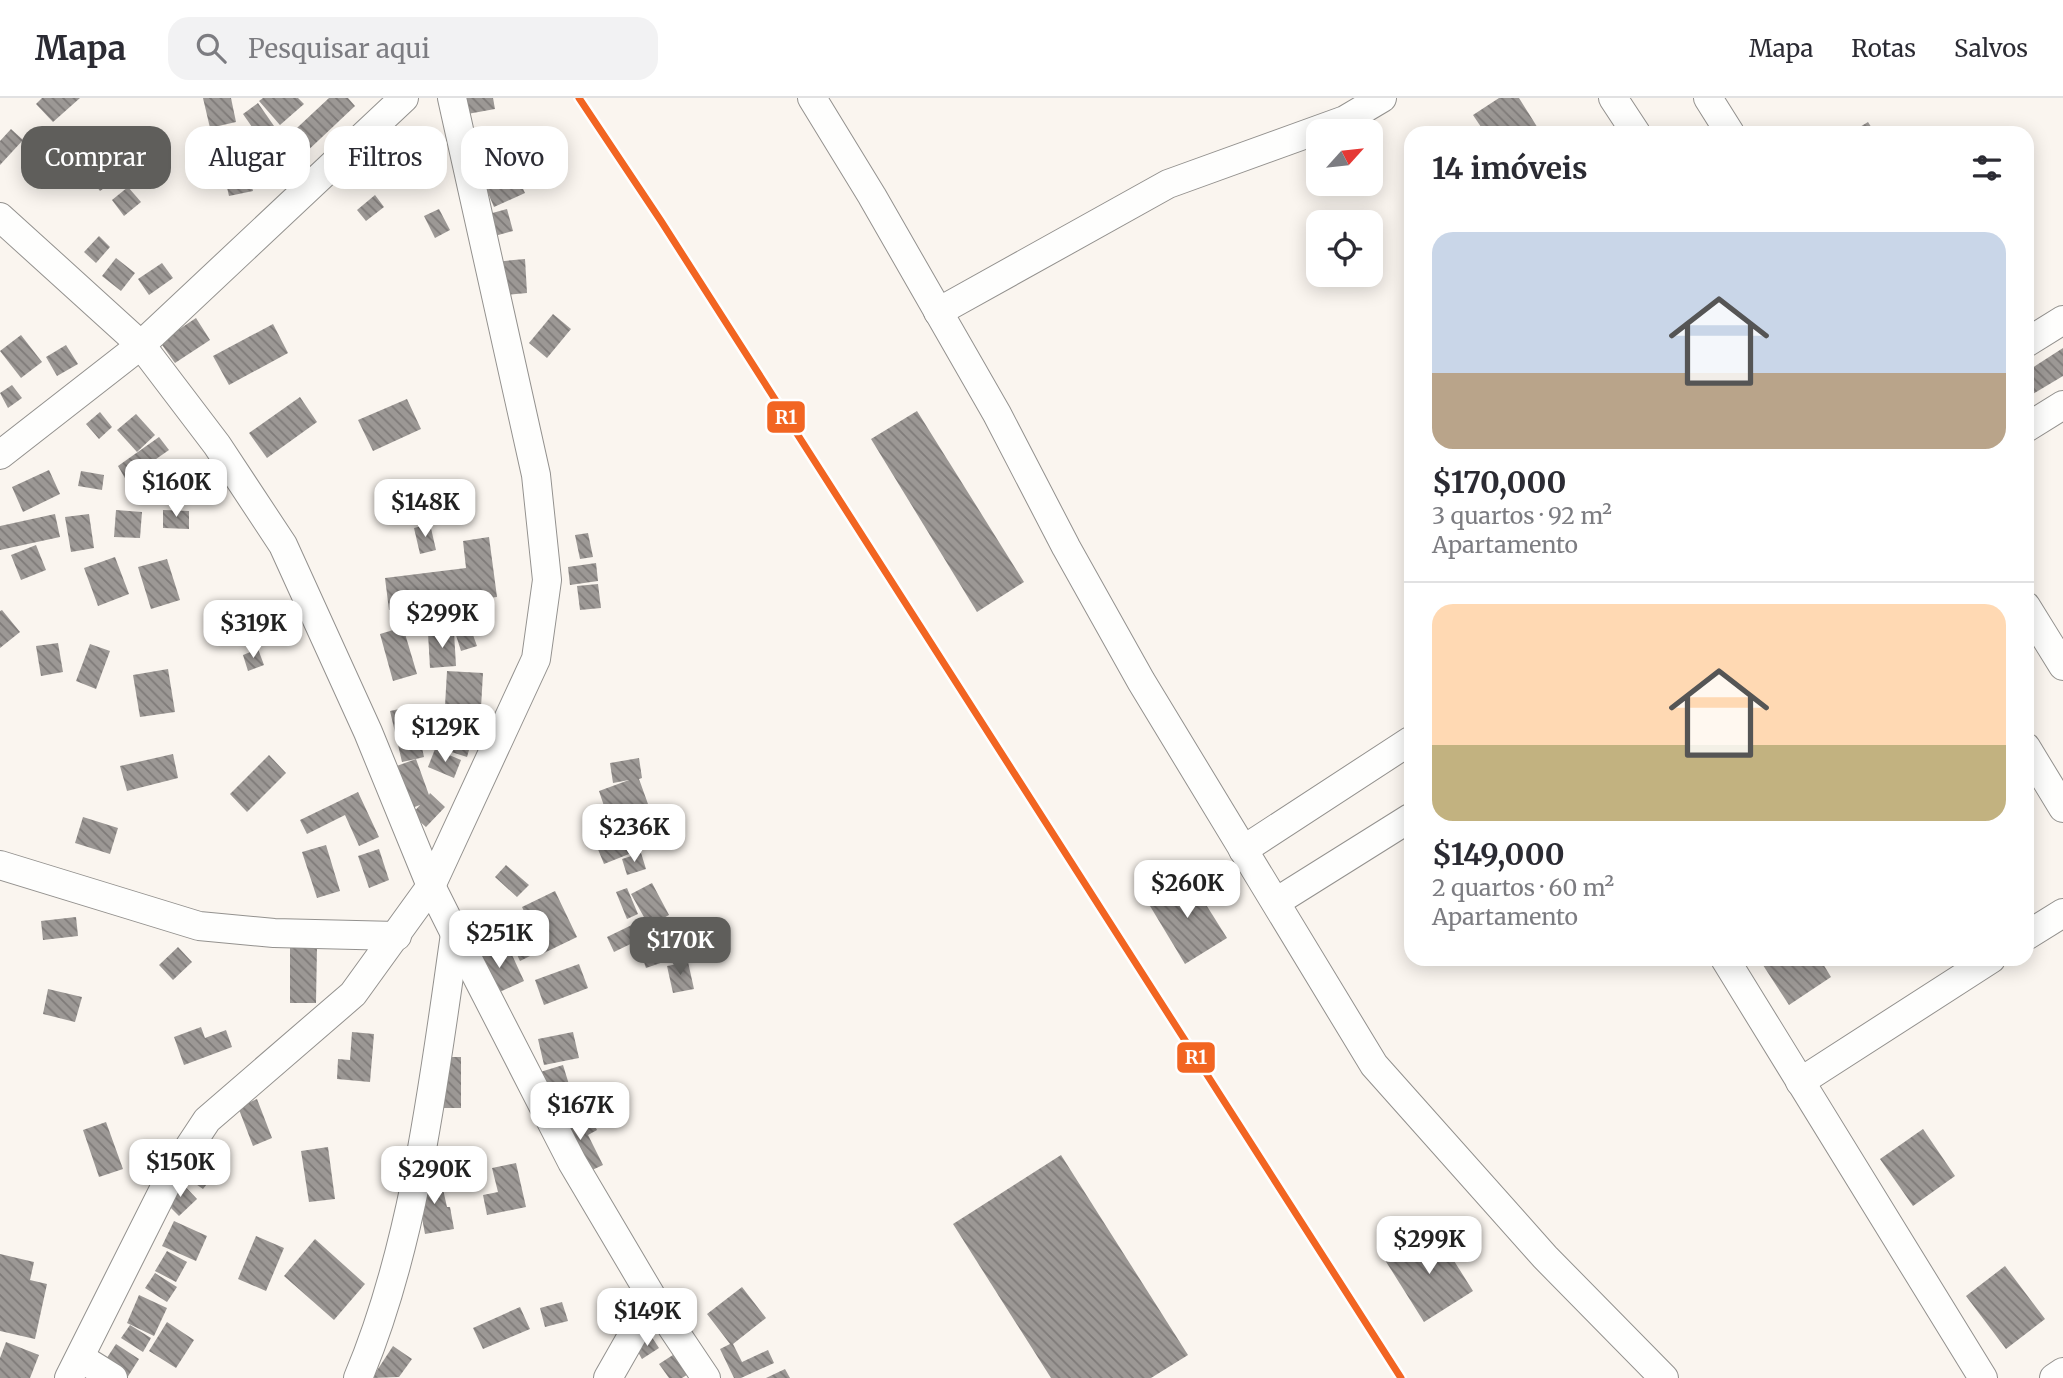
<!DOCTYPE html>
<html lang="pt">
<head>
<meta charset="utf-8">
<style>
  :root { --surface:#fff; --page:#f2f2f3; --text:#2b2b33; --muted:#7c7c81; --line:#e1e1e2; --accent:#5f5e5b }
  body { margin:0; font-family:Merriweather,serif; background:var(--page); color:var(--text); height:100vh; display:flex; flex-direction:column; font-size:26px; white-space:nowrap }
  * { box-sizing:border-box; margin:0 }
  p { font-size:23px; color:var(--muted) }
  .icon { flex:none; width:38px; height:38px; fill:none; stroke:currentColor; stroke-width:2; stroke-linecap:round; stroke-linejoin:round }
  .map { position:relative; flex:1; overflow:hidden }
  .side { position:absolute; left:1404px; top:28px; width:630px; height:840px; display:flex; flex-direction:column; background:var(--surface); border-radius:21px; box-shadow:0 4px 18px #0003 }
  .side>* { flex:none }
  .banner { position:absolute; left:21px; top:28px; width:665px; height:63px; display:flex; gap:14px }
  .needle { width:46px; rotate:63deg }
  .buttons { position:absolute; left:1306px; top:21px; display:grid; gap:14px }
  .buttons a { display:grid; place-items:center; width:77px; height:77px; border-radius:14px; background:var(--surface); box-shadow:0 4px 18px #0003; font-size:35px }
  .price { position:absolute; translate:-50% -60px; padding:0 16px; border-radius:14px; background:#fff; color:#222; font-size:23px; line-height:46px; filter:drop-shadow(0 2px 4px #0008) }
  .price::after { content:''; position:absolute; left:50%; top:42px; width:21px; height:16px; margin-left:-10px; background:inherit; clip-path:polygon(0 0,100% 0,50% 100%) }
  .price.on { background:var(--accent); color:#fff }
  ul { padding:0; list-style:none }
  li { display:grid; align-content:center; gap:14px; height:371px; padding:0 28px }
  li+li { border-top:2px solid var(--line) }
  li span { display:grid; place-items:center; height:217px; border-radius:21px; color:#555 }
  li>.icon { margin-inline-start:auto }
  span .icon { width:126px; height:126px; fill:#fffc; stroke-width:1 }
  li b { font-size:30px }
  h2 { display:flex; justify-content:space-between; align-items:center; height:84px; padding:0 28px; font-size:30px }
  .chip { padding:0 24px; border-radius:21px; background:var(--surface); box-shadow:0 4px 18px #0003; font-size:24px; line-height:63px }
  .chip.on { background:var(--accent); color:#fff }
  header { display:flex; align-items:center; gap:42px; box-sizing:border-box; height:98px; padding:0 35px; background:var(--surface); border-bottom:2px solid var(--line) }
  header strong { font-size:33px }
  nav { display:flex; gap:38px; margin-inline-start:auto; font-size:24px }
  .search { width:490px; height:63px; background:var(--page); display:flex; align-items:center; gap:18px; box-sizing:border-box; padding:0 24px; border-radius:21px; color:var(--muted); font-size:26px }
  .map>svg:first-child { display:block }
</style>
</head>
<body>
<header>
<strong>Mapa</strong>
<div class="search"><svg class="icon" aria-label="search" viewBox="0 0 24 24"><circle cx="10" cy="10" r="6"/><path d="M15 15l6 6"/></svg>Pesquisar aqui</div>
<nav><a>Mapa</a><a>Rotas</a><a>Salvos</a></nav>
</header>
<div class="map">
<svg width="2063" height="1280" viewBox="0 0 2063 1280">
  <defs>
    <pattern id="building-back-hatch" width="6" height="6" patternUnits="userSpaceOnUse" patternTransform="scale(1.75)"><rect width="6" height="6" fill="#9c9895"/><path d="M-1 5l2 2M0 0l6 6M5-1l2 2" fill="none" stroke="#7e7a78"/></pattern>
  </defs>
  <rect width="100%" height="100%" fill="#faf5ef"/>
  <g fill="url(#building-back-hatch)">
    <path d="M42,0H80L53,24L36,6Z"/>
    <path d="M203,0H231L236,24L210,30Z"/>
    <path d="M263,0H298L304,6L280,27L259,3Z"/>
    <path d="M329,0H348L355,8L285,74L268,57Z"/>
    <path d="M459,0H493L495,11L462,17Z"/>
    <path d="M1499,0H1519L1541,35H1485L1473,17Z"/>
    <path d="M258,5L274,28L259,39L243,16Z"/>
    <path d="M1868,24L1875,35H1850Z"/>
    <path d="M238,30L253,93L229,98L214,35Z"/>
    <path d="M11,31L23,42L0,67V43Z"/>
    <path d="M103,44L126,74L100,93L78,64Z"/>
    <path d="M429,49L433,68L417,72L413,53Z"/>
    <path d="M149,63L159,78L142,90L132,75Z"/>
    <path d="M275,66L283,79L262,91L254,78Z"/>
    <path d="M515,74L525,95L494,109L485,88Z"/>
    <path d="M128,89L141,104L124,118L112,102Z"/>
    <path d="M375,97L384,109L366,123L357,112Z"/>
    <path d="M439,111L450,132L435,140L424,118Z"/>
    <path d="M507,111L513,133L491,139L485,117Z"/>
    <path d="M99,138L110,149L96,165L84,154Z"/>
    <path d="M116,160L135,175L121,193L102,178Z"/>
    <path d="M525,161L527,195L495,198L493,164Z"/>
    <path d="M162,165L173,180L149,197L138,181Z"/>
    <path d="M553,216L571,231L547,260L529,245Z"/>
    <path d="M196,220L210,242L175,265L160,244Z"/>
    <path d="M273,226L288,255L229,287L213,258Z"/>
    <path d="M21,237L42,264L21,280L0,253Z"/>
    <path d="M66,247L78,266L57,278L46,259Z"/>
    <path d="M2063,250V278L2026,300V274Z"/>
    <path d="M12,287L22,300L8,310L0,295Z"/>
    <path d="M300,299L317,324L267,360L249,335Z"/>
    <path d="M407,301L421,331L373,353L358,322Z"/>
    <path d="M917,313L1024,484L977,514L871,341Z"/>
    <path d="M100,314L112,329L99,341L86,326Z"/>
    <path d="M136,316L155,337L137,354L117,332Z"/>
    <path d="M159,339L169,352L126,382L118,368Z"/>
    <path d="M49,372L60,396L23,414L12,389Z"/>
    <path d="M81,373L104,377L102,392L78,388Z"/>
    <path d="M116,412L142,414L140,440L114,439Z"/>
    <path d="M163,412L189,413V431L163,430Z"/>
    <path d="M55,416L60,439L0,452V428Z"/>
    <path d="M89,416L94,450L71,454L65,419Z"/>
    <path d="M430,426L436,452L420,456L414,430Z"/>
    <path d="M588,435L593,459L580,461L575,437Z"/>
    <path d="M489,439L497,499L389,512L385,480L466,470L463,443Z"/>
    <path d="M36,447L46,472L21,482L11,457Z"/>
    <path d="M115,459L129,496L98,508L84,470Z"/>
    <path d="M167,461L180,502L151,511L138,469Z"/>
    <path d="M596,465L598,483L570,487L568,469Z"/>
    <path d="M598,486L601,510L580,512L577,488Z"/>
    <path d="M2,512L20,534L0,550V513Z"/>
    <path d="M469,526L477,548L461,553L454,531Z"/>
    <path d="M403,529L417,576L393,583L380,536Z"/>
    <path d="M454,534L456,568L430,570L428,535Z"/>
    <path d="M58,545L63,574L41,578L36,548Z"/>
    <path d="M90,546L110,553L96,591L76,583Z"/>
    <path d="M258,551L264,567L248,573L243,557Z"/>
    <path d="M168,571L175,614L140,619L133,577Z"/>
    <path d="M447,573L483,575L480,627L454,625L475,631L467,659L439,650L447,625H444Z"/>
    <path d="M413,608L424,659L416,661L429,697L430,695L445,709L426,729L412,716L420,707L406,712L380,674L416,661L402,664L390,613Z"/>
    <path d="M435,651L461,662L454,680L428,669Z"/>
    <path d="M173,656L178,680L127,693L120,668Z"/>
    <path d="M269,657L286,675L247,714L230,696Z"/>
    <path d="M639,660L642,680L639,681L648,706L608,720L599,693L629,682L613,685L610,665Z"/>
    <path d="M358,694L379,739L359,748L345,717L307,736L300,722Z"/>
    <path d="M83,719L118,730L110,756L75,745Z"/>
    <path d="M619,734L629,756L604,766L595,744Z"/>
    <path d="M326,747L340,793L317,800L302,754Z"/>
    <path d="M379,751L389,782L369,790L358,758Z"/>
    <path d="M641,755L646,771L627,777L622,761Z"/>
    <path d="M506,767L529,787L517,799L495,779Z"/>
    <path d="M1188,778L1227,840L1185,866L1147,803Z"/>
    <path d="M652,785L669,817L649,828L631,796Z"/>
    <path d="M627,790L638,816L627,821L616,794Z"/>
    <path d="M555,793L577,839L544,855L522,809Z"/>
    <path d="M523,818L540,853L520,863L503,827Z"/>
    <path d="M76,819L78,838L43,842L41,823Z"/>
    <path d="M638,824L645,839L614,854L607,839Z"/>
    <path d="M673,832L681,858L646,870L637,844Z"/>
    <path d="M507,846L524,883L491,898L473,861Z"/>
    <path d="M290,847L317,848L316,905H290Z"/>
    <path d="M178,849L192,864L173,882L159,867Z"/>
    <path d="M1759,861H1820L1831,879L1789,907Z"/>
    <path d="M688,864L694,891L673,895L667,868Z"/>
    <path d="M579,866L588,890L544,907L535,882Z"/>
    <path d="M48,891L82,899L75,924L43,916Z"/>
    <path d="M201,929L205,940L226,932L232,949L184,967L174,939Z"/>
    <path d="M352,934L374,936L370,984L337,981L338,961L350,962Z"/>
    <path d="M573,934L579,960L544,967L538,941Z"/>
    <path d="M439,959H461V1010H438Z"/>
    <path d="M563,967L571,993L546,1001L537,975Z"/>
    <path d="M257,1001L272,1040L253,1048L238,1009Z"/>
    <path d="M587,1012L597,1032L588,1037L603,1067L579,1078L554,1028Z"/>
    <path d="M106,1024L123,1071L99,1079L83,1032Z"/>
    <path d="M1923,1031L1955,1078L1913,1108L1880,1061Z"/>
    <path d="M328,1049L335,1101L309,1104L301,1053Z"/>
    <path d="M1061,1057L1188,1257L1151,1280H1051L953,1126Z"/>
    <path d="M201,1061L217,1073L203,1091L187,1080Z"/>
    <path d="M516,1065L526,1109L487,1117L483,1097L498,1094L492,1070Z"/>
    <path d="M440,1078L447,1109H450L454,1131L425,1136L415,1082Z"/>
    <path d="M180,1083L197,1101L179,1118L162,1101Z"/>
    <path d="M174,1123L207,1138L196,1163L162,1148Z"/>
    <path d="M1434,1131L1473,1193L1424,1224L1385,1162Z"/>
    <path d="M256,1138L284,1150L266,1193L238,1181Z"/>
    <path d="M315,1141L365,1186L334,1222L284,1178Z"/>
    <path d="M167,1153L187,1164L176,1184L155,1173Z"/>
    <path d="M0,1156L34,1164L30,1182L47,1186L35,1241L0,1233Z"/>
    <path d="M2005,1168L2045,1221L2006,1251L1966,1198Z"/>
    <path d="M155,1175L177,1189L167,1204L145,1190Z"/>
    <path d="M742,1189L766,1220L733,1246L742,1264L768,1252L774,1265L741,1280H734L720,1251L730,1246L707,1216Z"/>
    <path d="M139,1197L167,1210L154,1238L127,1225Z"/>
    <path d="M562,1204L568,1223L545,1229L540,1210Z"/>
    <path d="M520,1209L530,1231L483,1251L473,1230Z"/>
    <path d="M167,1224L194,1242L176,1270L149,1253Z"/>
    <path d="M130,1227L151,1240L143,1254L121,1240Z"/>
    <path d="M651,1238L659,1250L642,1261L635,1249Z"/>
    <path d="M6,1244L39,1257L30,1280H0V1260Z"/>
    <path d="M116,1246L139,1261L127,1280H111L99,1272Z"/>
    <path d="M393,1248L412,1261L399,1279L372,1280Z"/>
    <path d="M676,1255L690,1275L682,1280H669L659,1266Z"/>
    <path d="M785,1271L790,1280H766Z"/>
  </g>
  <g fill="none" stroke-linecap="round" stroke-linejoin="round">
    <defs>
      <g id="minor">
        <path d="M812,0L872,98L997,316L1066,449L1141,583L1374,967L1545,1159L1664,1280"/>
        <path d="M1613,0L1636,35"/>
        <path d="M1708,0L1730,35"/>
        <path d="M0,119L141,247L217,347L283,447L368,634L431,788L455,836L572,1064L653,1201L706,1280"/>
        <path d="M938,214L1168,86L1345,22L1382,0"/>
        <path d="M2026,245L2063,222"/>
        <path d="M2026,330L2063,307"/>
        <path d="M0,357L141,247L404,0"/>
        <path d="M2026,508L2063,568"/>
        <path d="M2026,649L2063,710"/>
        <path d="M1243,752L1410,643"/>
        <path d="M0,767L199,828L274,835L397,838"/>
        <path d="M1276,804L1410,720"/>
        <path d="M2026,838L2063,815"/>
        <path d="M1725,861L1983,1280"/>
        <path d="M1800,984L1991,861"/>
        <path d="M81,1260L113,1280"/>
        <path d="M69,1280L172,1075L207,1022L353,896L431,788L536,561L547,482L536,377L452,0"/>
        <path d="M358,1280C415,1145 434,981 455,836"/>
        <path d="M608,1280L653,1201"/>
        <path d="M2054,1280L2063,1274"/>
      </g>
    </defs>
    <use href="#minor" stroke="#93918e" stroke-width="30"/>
    <use href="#minor" stroke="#fefefd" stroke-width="28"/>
    <defs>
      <path id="rail-1" d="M579,0L661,123L1401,1280"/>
    </defs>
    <use href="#rail-1" stroke="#fff" stroke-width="12"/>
    <use href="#rail-1" stroke="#f26522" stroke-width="7"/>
  </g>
  <g stroke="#fff" stroke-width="2.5">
    <rect x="766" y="302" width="40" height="34" rx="7" fill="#f26522"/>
    <rect x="1176" y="943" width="40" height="33" rx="7" fill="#f26522"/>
  </g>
  <g font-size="19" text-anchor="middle" font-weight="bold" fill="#fff">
    <text x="786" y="326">R1</text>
    <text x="1196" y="966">R1</text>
  </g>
</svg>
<div class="buttons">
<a><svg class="needle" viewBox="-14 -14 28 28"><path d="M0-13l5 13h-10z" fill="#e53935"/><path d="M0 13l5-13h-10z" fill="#7c7c81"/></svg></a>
<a><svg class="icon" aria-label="locate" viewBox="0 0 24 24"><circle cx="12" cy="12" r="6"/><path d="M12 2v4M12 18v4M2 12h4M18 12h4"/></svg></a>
</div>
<b class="price" style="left:176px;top:421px">$160K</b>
<b class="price" style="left:425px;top:441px">$148K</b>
<b class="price" style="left:442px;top:552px">$299K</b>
<b class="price" style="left:253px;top:562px">$319K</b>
<b class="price" style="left:445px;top:666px">$129K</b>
<b class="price" style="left:634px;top:766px">$236K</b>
<b class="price" style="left:1187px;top:822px">$260K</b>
<b class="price" style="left:499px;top:872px">$251K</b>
<b class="price on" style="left:680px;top:879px">$170K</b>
<b class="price" style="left:580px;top:1044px">$167K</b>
<b class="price" style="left:180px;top:1101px">$150K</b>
<b class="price" style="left:434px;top:1108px">$290K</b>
<b class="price" style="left:1429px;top:1178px">$299K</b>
<b class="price" style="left:647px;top:1250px">$149K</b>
<div class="banner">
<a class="chip on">Comprar</a>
<a class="chip">Alugar</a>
<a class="chip">Filtros</a>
<a class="chip">Novo</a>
</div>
<section class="side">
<h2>14 imóveis<svg class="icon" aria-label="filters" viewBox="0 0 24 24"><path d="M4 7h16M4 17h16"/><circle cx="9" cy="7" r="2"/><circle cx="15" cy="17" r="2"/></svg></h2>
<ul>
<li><span style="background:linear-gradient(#c9d6e8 65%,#b9a48a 0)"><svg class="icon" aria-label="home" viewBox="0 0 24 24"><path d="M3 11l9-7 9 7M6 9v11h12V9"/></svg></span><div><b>$170,000</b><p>3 quartos · 92 m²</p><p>Apartamento</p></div></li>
<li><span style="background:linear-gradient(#ffd9b3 65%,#c2b280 0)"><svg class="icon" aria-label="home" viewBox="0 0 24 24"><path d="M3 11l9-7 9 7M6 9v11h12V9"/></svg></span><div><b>$149,000</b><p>2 quartos · 60 m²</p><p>Apartamento</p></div></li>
</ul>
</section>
</div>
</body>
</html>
